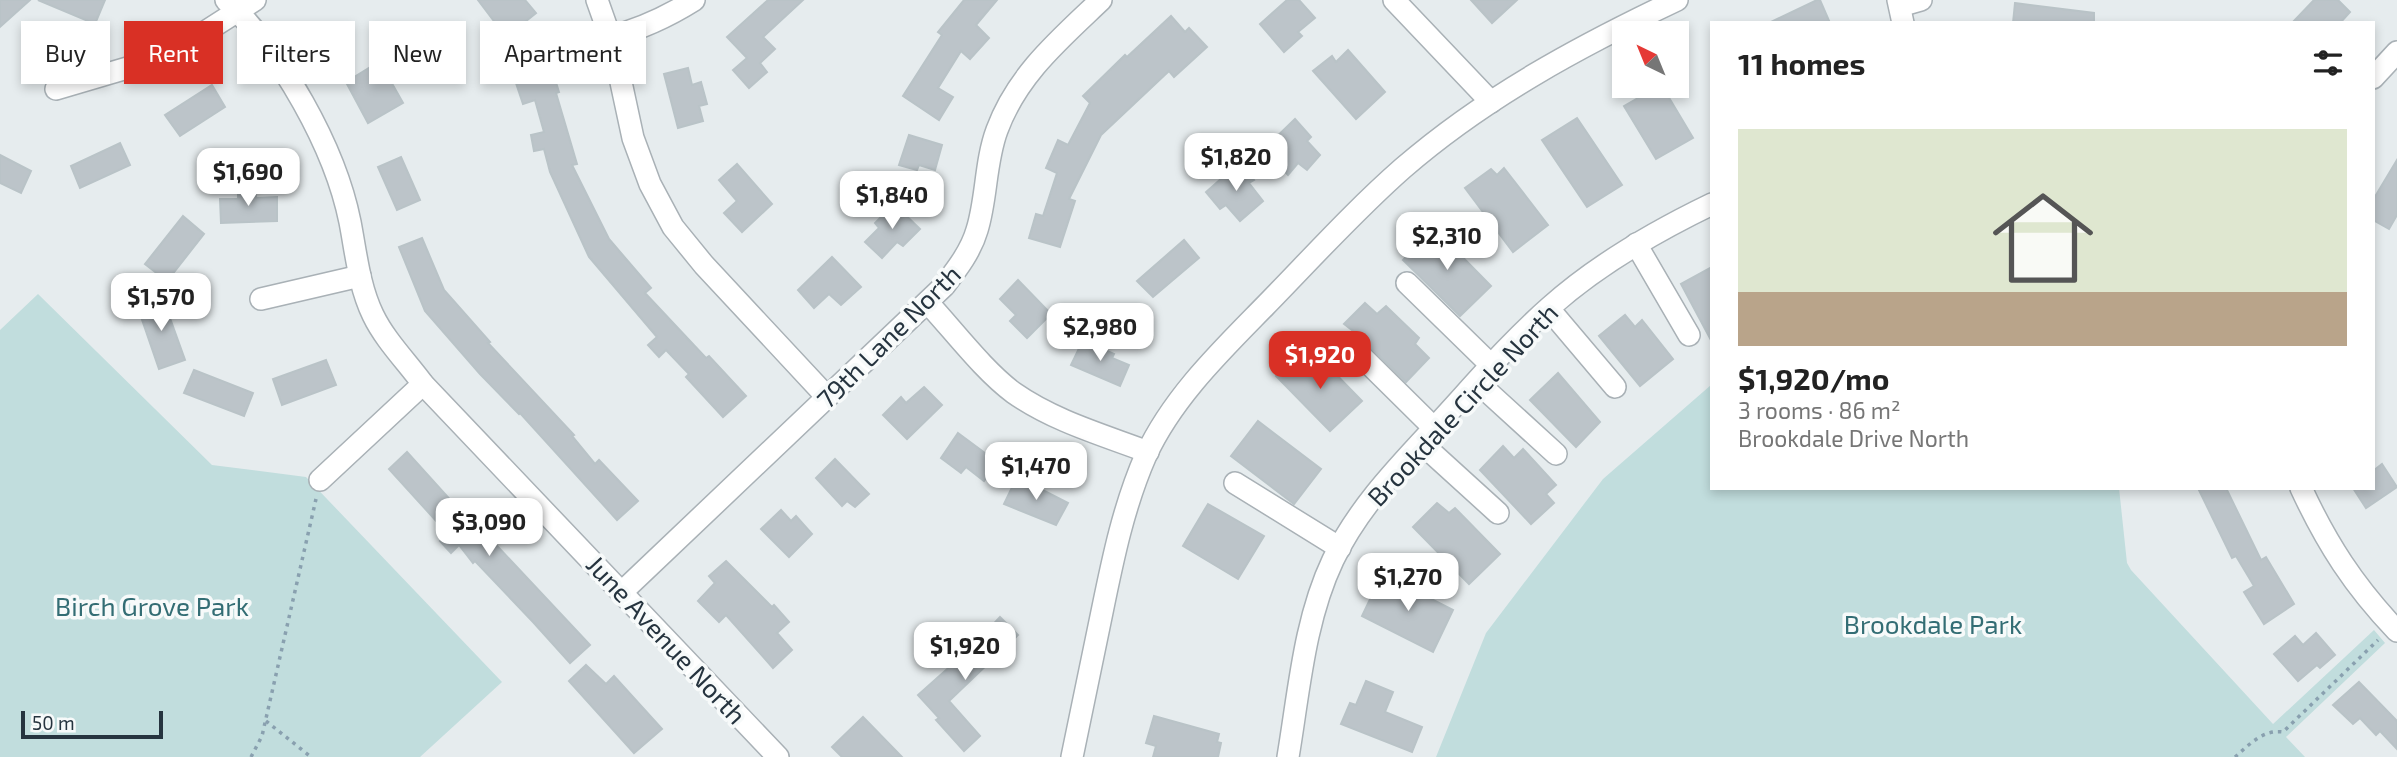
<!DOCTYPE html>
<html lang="en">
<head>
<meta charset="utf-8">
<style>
  :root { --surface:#fff; --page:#f6f6f6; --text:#222; --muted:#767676; --line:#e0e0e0; --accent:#d93025 }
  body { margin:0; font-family:"Exo 2",sans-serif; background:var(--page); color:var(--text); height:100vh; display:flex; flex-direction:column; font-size:26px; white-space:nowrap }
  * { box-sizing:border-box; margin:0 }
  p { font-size:23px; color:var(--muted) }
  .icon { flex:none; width:38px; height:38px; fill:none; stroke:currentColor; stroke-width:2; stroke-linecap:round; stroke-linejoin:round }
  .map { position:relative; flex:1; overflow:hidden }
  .side { position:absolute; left:1710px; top:21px; width:665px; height:469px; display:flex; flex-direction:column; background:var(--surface); border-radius:0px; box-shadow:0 4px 10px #0003 }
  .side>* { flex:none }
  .top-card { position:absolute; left:21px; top:21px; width:665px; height:63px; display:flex; gap:14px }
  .needle { width:46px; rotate:317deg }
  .buttons { position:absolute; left:1612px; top:21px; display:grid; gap:14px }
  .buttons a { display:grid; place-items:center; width:77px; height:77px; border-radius:0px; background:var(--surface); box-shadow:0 4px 10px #0003; font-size:35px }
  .scale { position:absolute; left:21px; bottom:18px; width:142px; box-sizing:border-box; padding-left:7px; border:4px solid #26343f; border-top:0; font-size:19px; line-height:24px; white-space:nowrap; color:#26343f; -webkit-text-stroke:5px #f7fafa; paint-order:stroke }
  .price { position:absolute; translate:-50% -60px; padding:0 16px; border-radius:14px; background:#fff; color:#222; font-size:23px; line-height:46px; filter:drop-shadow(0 2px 4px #0008) }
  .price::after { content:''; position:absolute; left:50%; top:42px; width:21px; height:16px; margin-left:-10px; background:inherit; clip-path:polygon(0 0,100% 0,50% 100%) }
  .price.current { background:var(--accent); color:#fff }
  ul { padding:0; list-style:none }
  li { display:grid; align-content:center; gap:14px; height:371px; padding:0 28px }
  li+li { border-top:2px solid var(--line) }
  li span { display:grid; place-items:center; height:217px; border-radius:0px; color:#555 }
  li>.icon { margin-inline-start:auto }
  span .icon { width:126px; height:126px; fill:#fffc; stroke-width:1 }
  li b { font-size:30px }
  h2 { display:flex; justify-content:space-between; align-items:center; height:84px; padding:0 28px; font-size:30px }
  .chip { padding:0 24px; border-radius:0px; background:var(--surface); box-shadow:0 4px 10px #0003; font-size:24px; line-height:63px }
  .chip.current { background:var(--accent); color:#fff }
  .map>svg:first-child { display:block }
</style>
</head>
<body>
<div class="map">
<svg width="2397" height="757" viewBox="0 0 2397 757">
  <rect width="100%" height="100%" fill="#e6ecee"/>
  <g fill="#c1dddd">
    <path d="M38,294L212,465L306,477L502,682L420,757H0V330Z"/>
    <path d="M1711,385L1712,488H2119L2127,563L2131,570L2273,724L2374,630L2385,643L2286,737L2305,757H1436L1486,633L1603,479Z"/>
  </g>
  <g fill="#bcc4c9" stroke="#b9c3c7" stroke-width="2">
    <path d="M0,0H30L0,27Z"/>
    <path d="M38,0H105L95,24Z"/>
    <path d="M478,0H525L536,13L506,37Z"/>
    <path d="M768,0H803L763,37L775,49L760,63L767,72L749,88L733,70L747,58L727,37Z"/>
    <path d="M964,0H997L976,25L989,38L970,59L961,51L938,88L953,97L939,120L903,96L942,35L938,32Z"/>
    <path d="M1287,0H1299L1315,18L1298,32L1302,36L1284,52L1260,24Z"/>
    <path d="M1471,0H1517L1492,23Z"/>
    <path d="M1817,0H1820L1830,23H1769Z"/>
    <path d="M2314,0H2338L2350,12L2340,23H2292Z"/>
    <path d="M2015,3L2094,13V23H2013Z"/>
    <path d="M1171,16L1185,32L1189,28L1207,47L1174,77L1169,71L1101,135L1069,199L1075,201L1060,247L1029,238L1036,214L1043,216L1057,173L1046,168L1058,140L1068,145L1090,103L1083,96L1125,55L1127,57Z"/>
    <path d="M546,50L559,92L556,93L577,164L572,165L609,239L651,288L645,293L706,358L709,356L746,396L723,417L686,377L689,374L666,350L659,357L648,345L657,337L589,257L550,172L544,149L534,151L531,135L544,132L535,100L523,104L513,74L527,69L523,58Z"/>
    <path d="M1348,50L1385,92L1356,119L1313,71L1332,56L1336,62Z"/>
    <path d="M369,68L375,80L386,73L403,103L368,123L346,82Z"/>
    <path d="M688,68L692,85L701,82L707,104L699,106L703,121L678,128L664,74Z"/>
    <path d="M212,85L225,107L180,136L165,115Z"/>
    <path d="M1659,86H1662L1693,138L1656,159L1624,106Z"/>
    <path d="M1577,118L1622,185L1587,207L1542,140Z"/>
    <path d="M1295,119L1311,137L1307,141L1320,155L1307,170L1298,163L1288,175L1264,149Z"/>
    <path d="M909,135L942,145L935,170L919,165L917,170L899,165Z"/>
    <path d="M120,143L130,165L80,188L71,166Z"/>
    <path d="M0,155L31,171L21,193L0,183Z"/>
    <path d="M401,157L420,200L397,210L378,167Z"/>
    <path d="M2397,160V215L2389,229L2373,220V200Z"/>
    <path d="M1239,163L1254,180L1249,183L1263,201L1240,221L1226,205L1220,209L1206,192Z"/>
    <path d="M737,164L772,204L742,232L724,213L737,201L719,180Z"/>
    <path d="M1504,168L1548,225L1513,252L1465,188L1491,169L1497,175Z"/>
    <path d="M238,186H255L256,198L277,197V221L221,223L220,199H238Z"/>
    <path d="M894,204L920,229L903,246L897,242L882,258L865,242L879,228L875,223Z"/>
    <path d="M183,216L204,234L167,281L145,264Z"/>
    <path d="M1434,228L1491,286L1460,316L1403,260Z"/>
    <path d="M422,238L444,290L490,342L488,343L574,435L572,436L595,464L599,460L638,501L617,520L520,413L519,414L480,374L425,311L399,247Z"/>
    <path d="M1184,240L1199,258L1153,297L1137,281Z"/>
    <path d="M832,257L861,287L841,305L829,294L814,308L798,290Z"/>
    <path d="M1712,267V342L1681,284Z"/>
    <path d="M1018,280L1051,314L1027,338L1010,321L1016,315L1000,299Z"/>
    <path d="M162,296L185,360L159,369L137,305Z"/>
    <path d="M1365,303L1377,314L1386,306L1419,338L1415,344L1429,358L1406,382L1357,334L1344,324Z"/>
    <path d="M1625,315L1635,327L1642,320L1673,359L1640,386L1599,336Z"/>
    <path d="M1083,340L1114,354L1112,358L1129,365L1120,386L1071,365Z"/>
    <path d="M1296,355L1309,368L1320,358L1362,401L1330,431L1276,376Z"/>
    <path d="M326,360L336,385L282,405L273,379Z"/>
    <path d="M194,370L253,393L244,416L184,393Z"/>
    <path d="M1558,373L1600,422L1576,447L1530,400Z"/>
    <path d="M924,387L942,405L907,439L883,415L901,397L906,403Z"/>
    <path d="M1258,421L1321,469L1294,504L1231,456Z"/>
    <path d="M958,433L997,462L984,481L966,467L961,473L941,458Z"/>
    <path d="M1503,446L1514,458L1523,449L1556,485L1546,494L1554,503L1531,524L1480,470Z"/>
    <path d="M407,452L454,504L456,502L590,645L570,663L533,622L475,561L473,563L459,545L451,553L440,541L448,534L389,469Z"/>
    <path d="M835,459L869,494L855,507L847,501L842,506L816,478Z"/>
    <path d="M2382,464L2397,487L2366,508L2353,488H2373V471Z"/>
    <path d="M1017,477L1068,503L1056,525L1004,504Z"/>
    <path d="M2198,488H2226L2261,560L2266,557L2294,604L2264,624L2244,592L2254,586L2236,556L2232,558Z"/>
    <path d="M1437,503L1449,513L1455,508L1500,554L1469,584L1413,527Z"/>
    <path d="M1208,504L1264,536L1238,579L1183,546Z"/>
    <path d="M781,510L791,521L796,516L812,534L789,557L761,529Z"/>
    <path d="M726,561L772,607L774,605L789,622L777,633L792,650L773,668L726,615L719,622L698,601L715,583L709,576Z"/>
    <path d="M1382,574L1453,610L1433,652L1362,616Z"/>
    <path d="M1000,617L1018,635L949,701L980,736L964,751L936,720L939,718L918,695L973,646Z"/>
    <path d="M2316,633L2335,655L2320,668L2317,665L2298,681L2274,654L2295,636L2303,645Z"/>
    <path d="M586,665L606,684L614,676L662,729L634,753L569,681Z"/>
    <path d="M1366,681L1393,692L1385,712L1422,727L1412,752L1341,724L1350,703L1356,705Z"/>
    <path d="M2359,682L2397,721V749L2380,731L2376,735L2360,718L2353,724L2333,705Z"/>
    <path d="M1154,716L1219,734L1217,742L1221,743L1218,757H1153L1156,746L1146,743Z"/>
    <path d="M863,717L902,757H842L832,747Z"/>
  </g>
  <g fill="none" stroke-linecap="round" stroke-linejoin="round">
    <defs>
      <g id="minor">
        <path d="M226,0C281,52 335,147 350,222C356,253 359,286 373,315C385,340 406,361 423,384L778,757"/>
        <path d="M597,0L613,45L633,138L650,184L673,227L704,265L827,397"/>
        <path d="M1394,0L1491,102"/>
        <path d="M1898,0L1903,23"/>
        <path d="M1900,6L1921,0"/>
        <path d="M610,37C641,29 667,17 694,0"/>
        <path d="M2373,78L2397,52"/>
        <path d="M56,89L151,61L194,39L255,0"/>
        <path d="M1636,244L1689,335"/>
        <path d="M1407,283L1492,366"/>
        <path d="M261,299L360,276"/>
        <path d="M928,303C954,331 984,371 1014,393C1054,421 1103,435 1148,452"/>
        <path d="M1549,309L1615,387"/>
        <path d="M1348,343L1434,428"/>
        <path d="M1477,382L1556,454"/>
        <path d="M1421,443L1498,513"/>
        <path d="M320,480L423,384"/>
        <path d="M1235,483L1340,548"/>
        <path d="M2301,488C2327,544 2354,586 2397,631"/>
        <path d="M622,592L944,286C957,269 971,251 977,230C987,198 985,162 997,130C1017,75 1060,39 1101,0"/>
        <path d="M1072,757C1082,709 1092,660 1102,612C1113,558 1124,505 1146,455C1173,397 1221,351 1265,306C1310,260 1354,211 1403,168C1485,97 1580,46 1677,0"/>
        <path d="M1288,757C1299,692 1304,621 1333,560C1358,508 1397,468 1436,426C1473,386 1509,343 1550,307C1598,264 1654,232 1712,204"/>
      </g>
    </defs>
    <use href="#minor" stroke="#a9b1b6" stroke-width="24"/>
    <g stroke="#89a0af" stroke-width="3.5" stroke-dasharray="3.5 5" stroke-linecap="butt">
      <path d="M266,721L311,757"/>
      <path d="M251,757L262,736L316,499"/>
      <path d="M2235,757C2249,745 2263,729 2283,732L2378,640"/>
    </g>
    <use href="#minor" stroke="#fff" stroke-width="21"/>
  </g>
  <g text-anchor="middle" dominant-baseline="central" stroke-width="7" stroke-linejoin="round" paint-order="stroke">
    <g font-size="26" fill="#26343f" stroke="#f7fafa">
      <text transform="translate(888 336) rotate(-45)">79th Lane North</text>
      <text transform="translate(1462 404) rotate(-47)">Brookdale Circle North</text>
      <text transform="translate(667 639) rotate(47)">June Avenue North</text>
    </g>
    <g font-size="26" fill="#336d74" stroke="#f7fafa">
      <text x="152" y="605">Birch Grove Park</text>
      <text x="1933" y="623">Brookdale Park</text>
    </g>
  </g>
</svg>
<div class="buttons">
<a><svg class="needle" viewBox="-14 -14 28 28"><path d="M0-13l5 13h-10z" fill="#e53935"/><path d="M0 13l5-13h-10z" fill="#767676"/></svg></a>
</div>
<div class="scale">50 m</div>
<b class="price" style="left:1236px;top:193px">$1,820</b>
<b class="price" style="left:248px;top:208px">$1,690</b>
<b class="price" style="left:892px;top:231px">$1,840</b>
<b class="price" style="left:1447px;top:272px">$2,310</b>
<b class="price" style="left:161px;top:333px">$1,570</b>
<b class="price" style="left:1100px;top:363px">$2,980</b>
<b class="price current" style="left:1320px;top:391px">$1,920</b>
<b class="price" style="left:1036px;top:502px">$1,470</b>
<b class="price" style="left:489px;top:558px">$3,090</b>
<b class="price" style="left:1408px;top:613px">$1,270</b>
<b class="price" style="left:965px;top:682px">$1,920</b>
<div class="top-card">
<a class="chip">Buy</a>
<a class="chip current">Rent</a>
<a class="chip">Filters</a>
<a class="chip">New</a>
<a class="chip">Apartment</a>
</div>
<section class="side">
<h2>11 homes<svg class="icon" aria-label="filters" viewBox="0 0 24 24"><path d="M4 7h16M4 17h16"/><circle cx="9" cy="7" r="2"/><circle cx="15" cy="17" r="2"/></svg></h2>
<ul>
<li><span style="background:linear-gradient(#dfe7d0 75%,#b9a48a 0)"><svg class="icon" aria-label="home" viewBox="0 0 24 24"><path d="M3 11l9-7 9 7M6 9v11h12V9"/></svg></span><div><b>$1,920/mo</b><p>3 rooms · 86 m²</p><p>Brookdale Drive North</p></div></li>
</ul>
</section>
</div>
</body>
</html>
